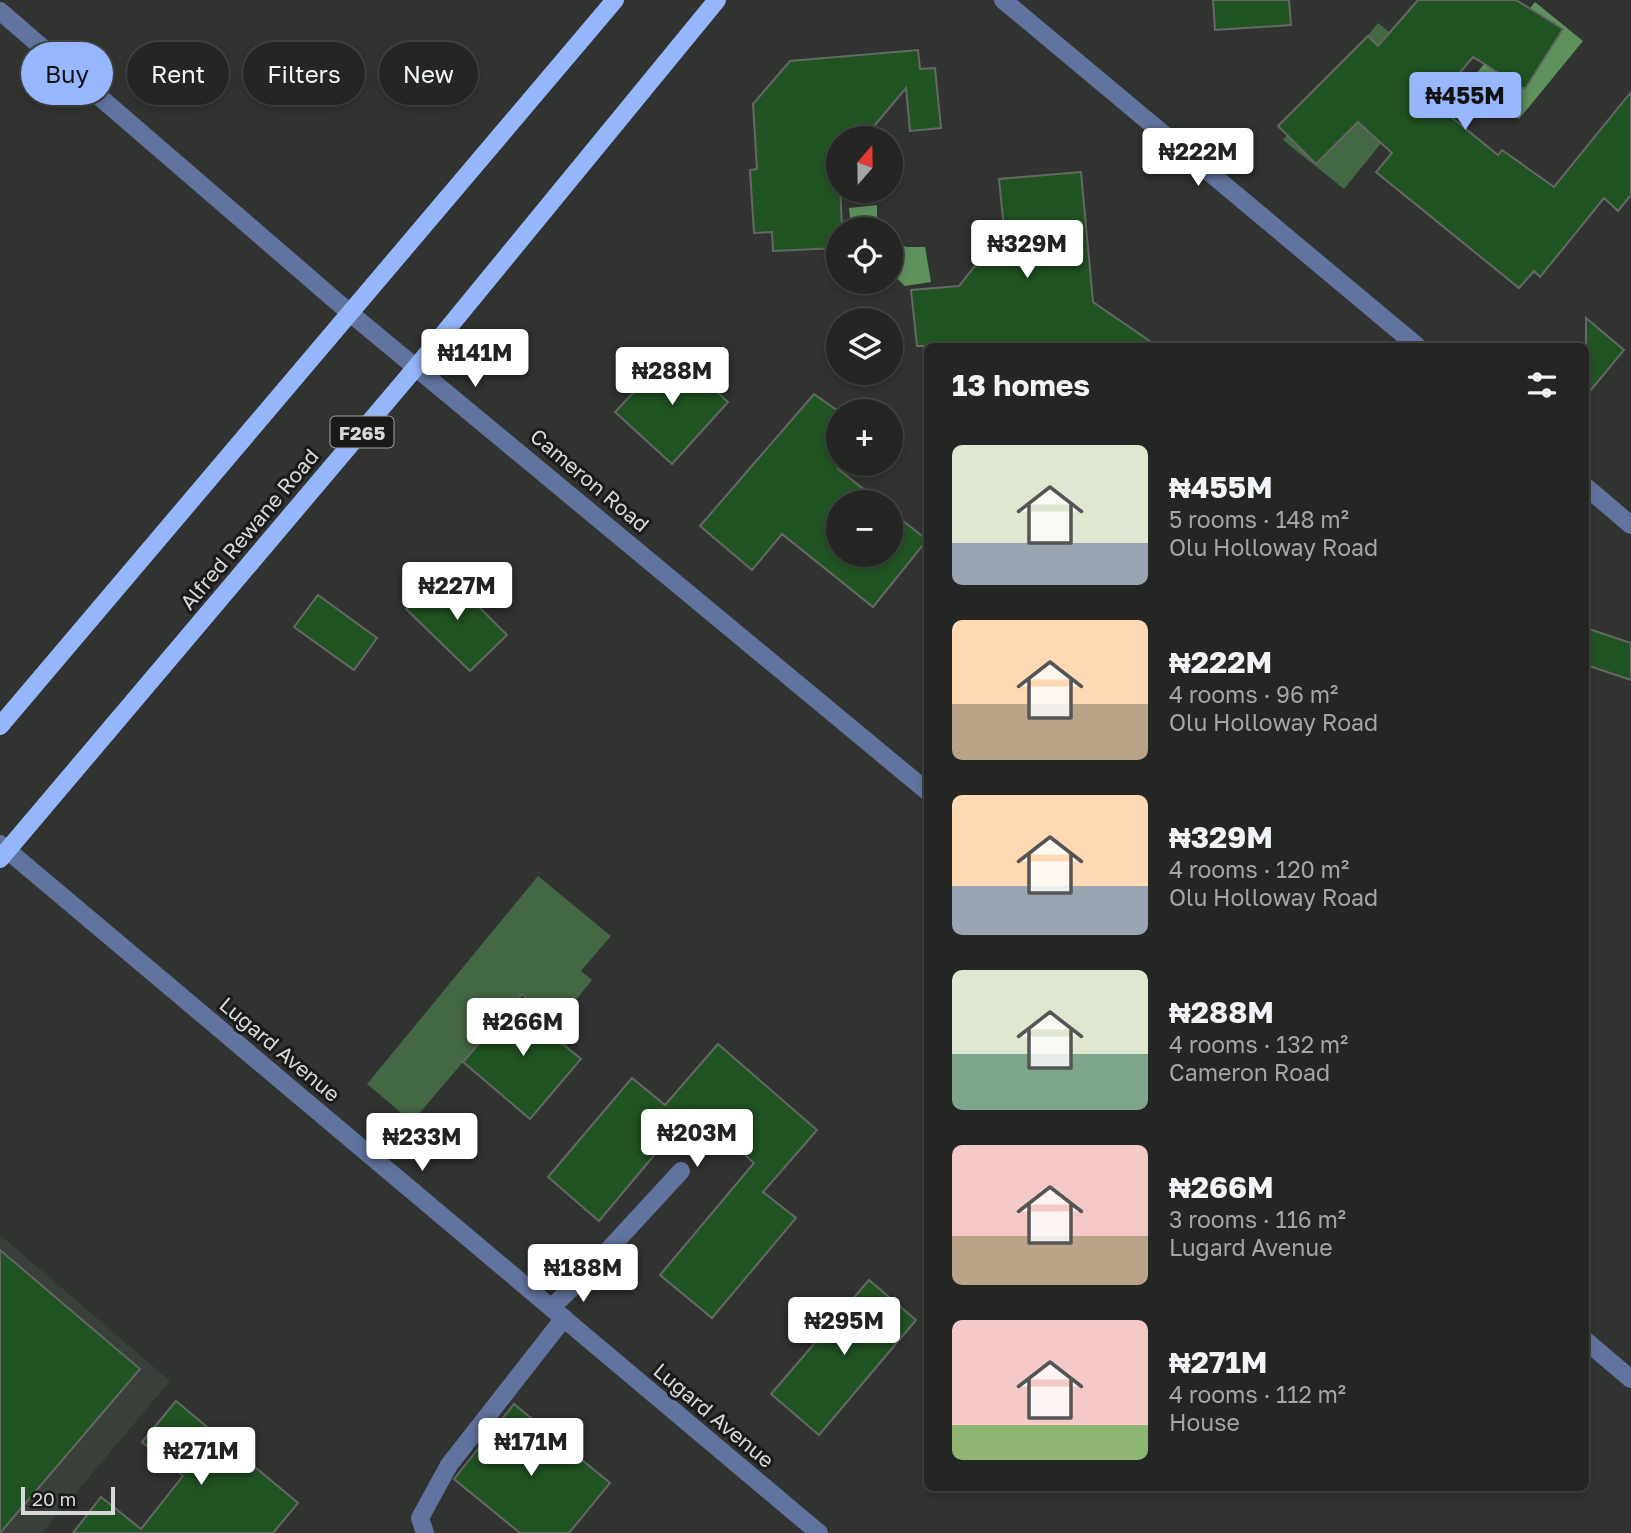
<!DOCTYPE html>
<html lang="en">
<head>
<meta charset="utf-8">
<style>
  :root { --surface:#242624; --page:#303231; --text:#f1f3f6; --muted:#a3a5a6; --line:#414341; --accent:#96b6fd }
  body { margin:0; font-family:"Golos Text",sans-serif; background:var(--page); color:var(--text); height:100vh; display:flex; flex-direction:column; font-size:26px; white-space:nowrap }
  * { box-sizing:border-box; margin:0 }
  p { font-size:23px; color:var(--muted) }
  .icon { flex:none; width:38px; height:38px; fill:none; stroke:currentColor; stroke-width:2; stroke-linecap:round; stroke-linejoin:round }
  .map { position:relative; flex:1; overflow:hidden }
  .side { position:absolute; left:924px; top:343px; width:665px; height:1148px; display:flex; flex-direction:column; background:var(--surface); border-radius:10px; box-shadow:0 4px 10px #0003,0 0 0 2px var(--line) }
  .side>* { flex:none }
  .banner { position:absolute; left:21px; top:42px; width:665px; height:63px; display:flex; gap:14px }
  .needle { width:46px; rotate:20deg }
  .controls { position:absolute; left:826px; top:126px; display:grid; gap:14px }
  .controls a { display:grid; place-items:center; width:77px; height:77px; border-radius:50%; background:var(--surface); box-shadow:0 4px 10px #0003,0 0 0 2px var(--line); font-size:35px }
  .scale { position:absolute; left:21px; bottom:18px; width:94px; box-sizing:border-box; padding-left:7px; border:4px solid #d7d8d7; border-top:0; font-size:19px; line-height:24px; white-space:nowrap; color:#d7d8d7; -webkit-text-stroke:5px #191a19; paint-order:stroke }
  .price { position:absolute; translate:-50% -60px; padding:0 16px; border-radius:7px; background:#fff; color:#222; font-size:23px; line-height:46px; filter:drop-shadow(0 2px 4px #0008) }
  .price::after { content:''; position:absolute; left:50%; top:42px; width:21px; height:16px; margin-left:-10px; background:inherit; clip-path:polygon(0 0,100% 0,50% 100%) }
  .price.active { background:var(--accent); color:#111 }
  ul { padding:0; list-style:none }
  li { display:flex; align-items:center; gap:21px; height:175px; padding:0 28px }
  li span { display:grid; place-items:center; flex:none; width:196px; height:140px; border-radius:10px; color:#555 }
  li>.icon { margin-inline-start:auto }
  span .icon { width:84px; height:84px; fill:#fffc; stroke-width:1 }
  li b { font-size:30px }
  h2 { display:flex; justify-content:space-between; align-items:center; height:84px; padding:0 28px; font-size:30px }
  .pill { padding:0 24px; border-radius:32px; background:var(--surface); box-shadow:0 4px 10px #0003,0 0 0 2px var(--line); font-size:24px; line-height:63px }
  .pill.active { background:var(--accent); color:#111 }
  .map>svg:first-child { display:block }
</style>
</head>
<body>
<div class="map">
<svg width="1631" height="1533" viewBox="0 0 1631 1533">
  <rect width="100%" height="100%" fill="#303330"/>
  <path fill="#393f39" d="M0,1235L170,1381L42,1533H0Z"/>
  <g fill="#446744">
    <path d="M1378,23L1439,72L1344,189L1283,140Z"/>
    <path d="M538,876L611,936L581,971L592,980L556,1024L521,994L412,1122L367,1084Z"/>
  </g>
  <g fill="#5e925d">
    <path d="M1535,2L1583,41L1519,119L1471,80Z"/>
    <path d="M877,205V217L883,229H851L849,208Z"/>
    <path d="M891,238L906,247H925L931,282L905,286L891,273Z"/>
  </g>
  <g fill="#205322" stroke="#646764" stroke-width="2">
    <path d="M1213,0H1289L1291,25L1215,30Z"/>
    <path d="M1418,0H1516L1563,29L1525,89L1473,57L1434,103L1498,155L1502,150L1554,187L1631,92V195L1618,211L1604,198L1540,277L1534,271L1519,288L1376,172L1392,153L1358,122L1316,164L1278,126L1368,36L1378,46Z"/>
    <path d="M918,50L920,69L935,68L941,128L910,131L906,88L864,138H838L842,229H838V248L773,251L772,232L754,233L750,170L757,169L753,104L790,61Z"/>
    <path d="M1081,172L1093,302L1157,346H917L911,290L959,286L1004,229L999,179Z"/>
    <path d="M1586,318L1624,350L1586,396Z"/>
    <path d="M673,351L728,402L672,464L615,412Z"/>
    <path d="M814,394L838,411V469L880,502H838V555H891V511L927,540L873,607L782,534L752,570L700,526Z"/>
    <path d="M444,572L507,635L470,671L406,609Z"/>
    <path d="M318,595L377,638L354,670L294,627Z"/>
    <path d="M1586,628L1631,643V680L1586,665Z"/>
    <path d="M522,994L556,1024L548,1032L581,1059L530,1119L463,1062Z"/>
    <path d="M718,1044L817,1130L763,1192L796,1218L712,1318L660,1275L754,1163L692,1110L599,1221L548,1177L632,1078L665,1105Z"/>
    <path d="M0,1250L140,1369L0,1533Z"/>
    <path d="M869,1280L916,1320L819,1435L771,1394Z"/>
    <path d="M176,1401L298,1503L273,1533H73L101,1497L141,1529L183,1476L142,1442Z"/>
    <path d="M514,1404L610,1483L569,1533H520L454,1479Z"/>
  </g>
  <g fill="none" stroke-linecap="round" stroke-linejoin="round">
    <g stroke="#61749f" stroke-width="18">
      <path d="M1003,0L1417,346"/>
      <path d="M0,11L350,313L928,792"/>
      <path d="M1586,487L1631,525"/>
      <path d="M0,844L819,1533"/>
      <path d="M552,1307L588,1272L681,1171"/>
      <path d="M1586,1341L1631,1379"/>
      <path d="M425,1533L420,1518L449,1465L564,1318"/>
    </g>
    <g stroke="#96b6fc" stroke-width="18">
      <path d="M0,726L615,0"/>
      <path d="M0,859L417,366L717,0"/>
    </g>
  </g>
  <g text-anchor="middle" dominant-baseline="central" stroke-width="6" stroke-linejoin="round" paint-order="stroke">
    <rect fill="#191a19" stroke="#9e9f9e" stroke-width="2" x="330.5" y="416.5" width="63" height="31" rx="5"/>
    <g font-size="19" font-weight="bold" fill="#d7d8d7">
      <text x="362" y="432">F265</text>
    </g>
    <g font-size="21" fill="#d7d8d7" stroke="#191a19">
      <text transform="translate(590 480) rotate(40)">Cameron Road</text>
      <text transform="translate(249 529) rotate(-50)">Alfred Rewane Road</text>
      <text transform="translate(280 1049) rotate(40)">Lugard Avenue</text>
      <text transform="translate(714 1415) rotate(40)">Lugard Avenue</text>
    </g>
  </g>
</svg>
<div class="controls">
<a><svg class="needle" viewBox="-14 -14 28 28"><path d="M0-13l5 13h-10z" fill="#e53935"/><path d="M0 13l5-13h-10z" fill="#a3a5a6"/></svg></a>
<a><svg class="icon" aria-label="locate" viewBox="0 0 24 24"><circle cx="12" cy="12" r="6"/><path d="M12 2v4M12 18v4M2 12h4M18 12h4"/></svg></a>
<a><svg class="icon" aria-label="layers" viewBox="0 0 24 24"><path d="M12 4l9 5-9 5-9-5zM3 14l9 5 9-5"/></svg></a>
<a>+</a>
<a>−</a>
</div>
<div class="scale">20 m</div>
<b class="price active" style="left:1465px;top:132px">₦455M</b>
<b class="price" style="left:1198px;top:188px">₦222M</b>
<b class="price" style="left:1027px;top:280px">₦329M</b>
<b class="price" style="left:475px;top:389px">₦141M</b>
<b class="price" style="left:672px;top:407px">₦288M</b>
<b class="price" style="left:457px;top:622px">₦227M</b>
<b class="price" style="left:523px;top:1058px">₦266M</b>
<b class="price" style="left:697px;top:1169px">₦203M</b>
<b class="price" style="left:422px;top:1173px">₦233M</b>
<b class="price" style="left:583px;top:1304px">₦188M</b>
<b class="price" style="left:844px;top:1357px">₦295M</b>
<b class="price" style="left:531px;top:1478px">₦171M</b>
<b class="price" style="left:201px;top:1487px">₦271M</b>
<div class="banner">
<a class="pill active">Buy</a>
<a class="pill">Rent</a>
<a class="pill">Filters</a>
<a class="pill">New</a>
</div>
<section class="side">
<h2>13 homes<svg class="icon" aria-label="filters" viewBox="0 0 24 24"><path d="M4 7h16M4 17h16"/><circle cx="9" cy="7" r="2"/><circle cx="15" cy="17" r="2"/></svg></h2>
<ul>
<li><span style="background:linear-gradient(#dfe7d0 70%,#9aa5b1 0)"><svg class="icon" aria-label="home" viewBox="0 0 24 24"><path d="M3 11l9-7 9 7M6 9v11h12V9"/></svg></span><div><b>₦455M</b><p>5 rooms · 148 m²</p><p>Olu Holloway Road</p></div></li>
<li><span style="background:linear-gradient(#ffd9b3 60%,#b9a48a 0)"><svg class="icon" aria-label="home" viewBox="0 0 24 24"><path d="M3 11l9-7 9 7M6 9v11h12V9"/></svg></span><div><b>₦222M</b><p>4 rooms · 96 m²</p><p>Olu Holloway Road</p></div></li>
<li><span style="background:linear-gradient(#ffd9b3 65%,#9aa5b1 0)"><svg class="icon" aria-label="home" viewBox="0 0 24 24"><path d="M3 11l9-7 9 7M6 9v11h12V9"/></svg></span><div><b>₦329M</b><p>4 rooms · 120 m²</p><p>Olu Holloway Road</p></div></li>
<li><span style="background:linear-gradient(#dfe7d0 60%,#7fa58c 0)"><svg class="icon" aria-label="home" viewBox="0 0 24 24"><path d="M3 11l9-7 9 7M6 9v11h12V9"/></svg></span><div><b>₦288M</b><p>4 rooms · 132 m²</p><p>Cameron Road</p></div></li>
<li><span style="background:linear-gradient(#f6c9c9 65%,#b9a48a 0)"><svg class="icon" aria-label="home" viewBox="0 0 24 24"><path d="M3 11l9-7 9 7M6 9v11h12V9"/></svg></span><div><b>₦266M</b><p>3 rooms · 116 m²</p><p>Lugard Avenue</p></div></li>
<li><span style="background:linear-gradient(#f6c9c9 75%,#8fb573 0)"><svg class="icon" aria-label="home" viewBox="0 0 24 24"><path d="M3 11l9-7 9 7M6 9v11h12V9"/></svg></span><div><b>₦271M</b><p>4 rooms · 112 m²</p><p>House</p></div></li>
</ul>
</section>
</div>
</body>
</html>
